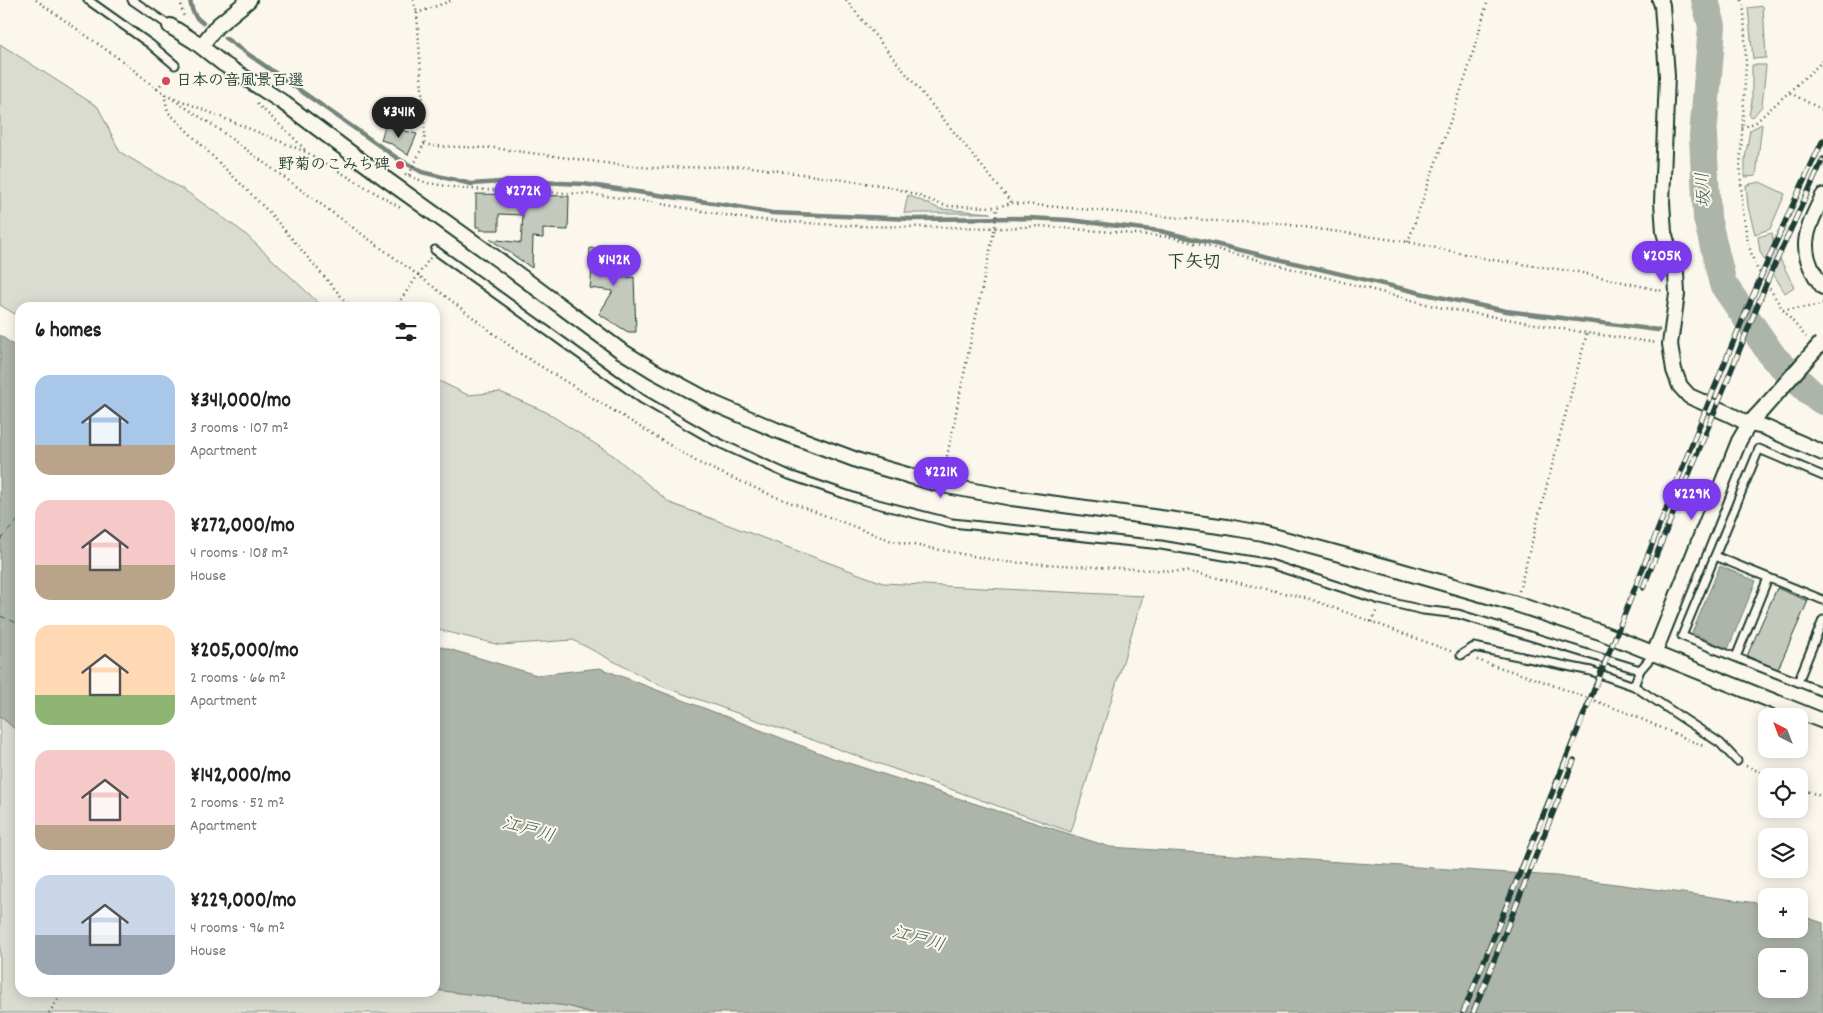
<!DOCTYPE html>
<html lang="en">
<head>
<meta charset="utf-8">
<style>
  :root { --surface:#fff; --page:#f2f2f2; --text:#222; --muted:#767676; --accent:#7c3aed }
  body { margin:0; font-family:Dekko,"Klee One",sans-serif; background:var(--page); color:var(--text); height:100vh; display:flex; flex-direction:column; font-size:19px; white-space:nowrap }
  * { box-sizing:border-box; margin:0 }
  p { font-size:16px; color:var(--muted) }
  .icon { flex:none; width:28px; height:28px; fill:none; stroke:currentColor; stroke-width:2; stroke-linecap:round; stroke-linejoin:round }
  .map { position:relative; flex:1; overflow:hidden }
  .panel { position:absolute; left:15px; top:302px; width:425px; height:695px; display:flex; flex-direction:column; background:var(--surface); border-radius:15px; box-shadow:0 2px 12px #0003 }
  .panel>* { flex:none }
  .needle { width:32px; rotate:318deg }
  .controls { position:absolute; left:1758px; top:708px; display:grid; gap:10px }
  .controls a { display:grid; place-items:center; width:50px; height:50px; border-radius:10px; background:var(--surface); box-shadow:0 2px 12px #0003; font-size:25px }
  .price { position:absolute; translate:-50% -42px; padding:0 11px; border-radius:18px; background:var(--accent); color:#fff; font-size:16px; line-height:32px; filter:drop-shadow(0 1px 2px #0008) }
  .price::after { content:''; position:absolute; left:50%; top:30px; width:15px; height:11px; margin-left:-8px; background:inherit; clip-path:polygon(0 0,100% 0,50% 100%) }
  .price.current { background:#222; color:#fff }
  ul { padding:0; list-style:none }
  li { display:flex; align-items:center; gap:15px; height:125px; padding:0 20px }
  li span { display:grid; place-items:center; flex:none; width:140px; height:100px; border-radius:15px; color:#555 }
  li>.icon { margin-inline-start:auto }
  span .icon { width:60px; height:60px; fill:#fffc; stroke-width:1 }
  li b { font-size:21px }
  h2 { display:flex; justify-content:space-between; align-items:center; height:60px; padding:0 20px; font-size:21px }
  .map>svg:first-child { display:block }
</style>
</head>
<body>
<div class="map">
<svg width="1823" height="1013" viewBox="0 0 1823 1013">
  <rect width="100%" height="100%" fill="#fbf7ec"/>
  <filter id="ink" filterUnits="userSpaceOnUse"><feTurbulence type="fractalNoise" baseFrequency=".02" numOctaves="2"/><feDisplacementMap in="SourceGraphic" scale="10" xChannelSelector="R" yChannelSelector="G"/><feConvolveMatrix kernelMatrix="1 2 1 2 8 2 1 2 1" color-interpolation-filters="sRGB"/></filter>
  <g filter="url(#ink)">
    <g fill="#dbdcd1" stroke="#7d8c82">
      <path d="M1763,6L1766,58L1753,59L1748,8Z"/>
      <path d="M0,44L98,107L120,152L187,192L243,232L323,307L20,308V317L0,305Z"/>
      <path d="M1752,65H1766L1762,106L1753,117L1749,115L1752,102Z"/>
      <path d="M1762,124L1756,176L1745,177V159L1750,130Z"/>
      <path d="M1760,182L1785,194L1770,229L1755,234L1748,207L1746,185Z"/>
      <path d="M908,195L940,209L991,213H904Z"/>
      <path d="M1772,233L1774,247L1794,287L1785,293L1760,252L1758,237Z"/>
      <path d="M435,379L468,395L500,392L546,412L614,456L670,503L883,583L1143,596L1071,832L661,686L573,640L500,645L435,629Z"/>
      <path d="M0,716L15,729L20,738V992H435V990L567,1006L593,1013H0Z"/>
    </g>
    <g fill="#adb4aa" stroke="#74847b" fill-rule="evenodd">
      <path d="M0,335L20,350V738L15,729L0,716Z"/>
      <path d="M1720,566L1756,581L1728,649L1692,633Z"/>
      <path d="M435,645L537,675L600,668L833,758L1110,847L1556,876L1764,904H1766V929H1799V915L1823,923V1013H593L567,1006L435,990ZM1766,956H1799V989H1766Z"/>
    </g>
    <g fill="none" stroke-linecap="round" stroke-linejoin="round">
      <g stroke="#74847b" stroke-width="4.5">
        <path d="M190,0C192,11 194,17 203,23"/>
        <path d="M225,38L397,158L422,172L471,184L517,181L583,184L727,205L772,213L912,219L1028,218L1069,220L1160,231L1425,294L1506,311L1658,330"/>
      </g>
      <path stroke="#adb4aa" stroke-width="28" d="M1705,0L1712,26L1703,136L1707,218L1723,284L1774,358L1811,393L1823,401"/>
      <g stroke="#425b52" stroke-width="1" stroke-dasharray="6 5" stroke-linecap="butt">
        <path d="M0,540L20,518"/>
        <path d="M0,616L20,624"/>
      </g>
    </g>
    <g fill="#c4c9be" stroke="#1f3d34">
      <path d="M385,126L417,134L408,155L390,143L381,140Z"/>
      <path d="M476,194L569,196L568,230L543,229V238L533,237L532,268L490,239L521,243L523,215L499,214V230H480V227H476Z"/>
      <path d="M590,248L625,251L622,278L634,277L636,332H628L599,314L613,291L590,288L593,261H589Z"/>
      <path d="M1777,588L1808,601L1778,669L1747,656Z"/>
    </g>
    <g fill="none" stroke-linecap="round" stroke-linejoin="round">
      <defs>
        <g id="service">
          <path d="M88,0L150,44L175,65"/>
          <path d="M132,0L170,26"/>
          <path d="M435,250L642,399L715,441L789,475L862,500L952,523L1161,545L1270,564L1380,600L1423,610L1458,614L1640,670L1634,686"/>
          <path d="M1823,476L1759,449L1682,636L1823,692"/>
          <path d="M1715,556L1823,600"/>
          <path d="M1461,655L1474,647L1591,671L1634,686L1720,743L1737,761"/>
          <path d="M1736,657L1768,578"/>
          <path d="M1640,670L1654,654"/>
          <path d="M1798,682L1823,620"/>
        </g>
        <g id="minor">
          <path d="M1660,0L1662,5L1667,76L1662,202L1664,232L1676,273L1677,294L1670,344L1674,370L1680,386L1689,396L1727,413L1749,424L1764,427L1823,453"/>
          <path d="M170,26L194,41L222,63L281,101L383,177L500,261L620,350L654,371L713,403L776,430L862,462L942,485L1012,498L1227,527L1262,533L1391,568L1516,604L1600,632L1823,721"/>
          <path d="M201,46L217,26L249,0"/>
          <path d="M1823,196C1805,232 1796,252 1823,287"/>
          <path d="M1654,654L1739,441L1749,424L1763,409"/>
        </g>
      </defs>
      <use href="#service" stroke="#1f3d34" stroke-width="11"/>
      <use href="#minor" stroke="#1f3d34" stroke-width="18"/>
      <g stroke="#1f3d34" stroke-width="2.5" stroke-dasharray="1 4" stroke-linecap="butt">
        <path d="M36,0L125,63L157,89L211,124L418,275L519,353L699,463L771,495L892,541L1005,562L1191,572L1310,599L1453,652"/>
        <path d="M180,0L184,18"/>
        <path d="M413,0L417,13"/>
        <path d="M846,0L1012,203"/>
        <path d="M1741,0L1744,11L1746,65L1740,169L1743,212L1748,243L1755,265L1783,310L1817,306L1823,303"/>
        <path d="M157,89L169,74"/>
        <path d="M1790,93L1823,110"/>
        <path d="M164,94L168,112L269,212L351,308"/>
        <path d="M170,96L306,152L401,208"/>
        <path d="M257,104L291,135L305,150"/>
        <path d="M1742,128L1756,122L1823,61"/>
        <path d="M424,144L433,146L494,148L620,165L654,168L745,166L886,186L908,192L946,206L997,207L1012,203L1228,222H1270L1408,242L1493,260L1578,272L1663,291"/>
        <path d="M405,174L427,183L466,189L588,194L645,201L748,219L852,226L1006,228L1039,226L1171,237L1438,307L1587,333L1657,343"/>
        <path d="M409,175L424,144L425,135L417,13L453,0"/>
        <path d="M1408,242L1468,70L1488,0"/>
        <path d="M395,308L430,258"/>
        <path d="M1783,310L1806,337"/>
        <path d="M944,471L972,335L995,227L997,207"/>
        <path d="M1519,591L1587,333"/>
        <path d="M1372,622L1377,609"/>
        <path d="M1477,660L1539,680L1625,712L1703,746"/>
        <path d="M1746,766L1770,776"/>
        <path d="M1799,788L1823,797"/>
        <path d="M49,1013L62,992"/>
      </g>
      <use href="#service" stroke="#fbf7ec" stroke-width="7"/>
      <use href="#minor" stroke="#fbf7ec" stroke-width="14"/>
      <defs>
        <g id="rail">
          <path d="M1643,588L1769,277L1823,159"/>
          <path d="M1463,1013C1517,880 1572,747 1625,613C1688,454 1749,294 1823,140"/>
          <path d="M1473,1013L1574,760"/>
        </g>
      </defs>
      <use href="#rail" stroke="#1f3d34" stroke-width="5.5"/>
      <use href="#rail" stroke="#fbf7ec" stroke-width="4" stroke-dasharray="11" stroke-linecap="butt"/>
      <defs>
        <path id="minor-bridge" d="M1763,409L1821,343"/>
      </defs>
      <use href="#minor-bridge" stroke="#1f3d34" stroke-width="18" stroke-linecap="butt"/>
      <use href="#minor-bridge" stroke="#fbf7ec" stroke-width="14"/>
    </g>
  </g>
  <g fill="#d1495b" stroke="#fbf7ec" stroke-width="2">
    <circle cx="166" cy="81" r="5"/>
    <circle cx="400" cy="165" r="5"/>
  </g>
  <g text-anchor="middle" dominant-baseline="central" stroke-width="4" stroke-linejoin="round" paint-order="stroke">
    <g font-size="16" font-weight="bold" fill="#1f3d34" stroke="#fbf7ec" text-anchor="start">
      <text x="176" y="81">日本の音風景百選</text>
      <text x="390" y="165" text-anchor="end">野菊のこみち碑</text>
    </g>
    <g font-size="18" font-style="italic" fill="#425b52" stroke="#fbf7ec">
      <text transform="translate(1705 190) rotate(-93)">坂川</text>
      <text transform="translate(528 831) rotate(16)">江戸川</text>
      <text transform="translate(918 940) rotate(16)">江戸川</text>
    </g>
    <g font-size="18" font-weight="bold" fill="#1f3d34" stroke="#fbf7ec">
      <text x="1194" y="263">下矢切</text>
    </g>
  </g>
</svg>
<div class="controls">
<a><svg class="needle" viewBox="-14 -14 28 28"><path d="M0-13l5 13h-10z" fill="#e53935"/><path d="M0 13l5-13h-10z" fill="#767676"/></svg></a>
<a><svg class="icon" aria-label="locate" viewBox="0 0 24 24"><circle cx="12" cy="12" r="6"/><path d="M12 2v4M12 18v4M2 12h4M18 12h4"/></svg></a>
<a><svg class="icon" aria-label="layers" viewBox="0 0 24 24"><path d="M12 4l9 5-9 5-9-5zM3 14l9 5 9-5"/></svg></a>
<a>+</a>
<a>−</a>
</div>
<b class="price current" style="left:399px;top:139px">¥341K</b>
<b class="price" style="left:523px;top:218px">¥272K</b>
<b class="price" style="left:1662px;top:283px">¥205K</b>
<b class="price" style="left:614px;top:287px">¥142K</b>
<b class="price" style="left:941px;top:499px">¥221K</b>
<b class="price" style="left:1692px;top:521px">¥229K</b>
<section class="panel">
<h2>6 homes<svg class="icon" aria-label="filters" viewBox="0 0 24 24"><path d="M4 7h16M4 17h16"/><circle cx="9" cy="7" r="2"/><circle cx="15" cy="17" r="2"/></svg></h2>
<ul>
<li><span style="background:linear-gradient(#a9c7e8 70%,#b9a48a 0)"><svg class="icon" aria-label="home" viewBox="0 0 24 24"><path d="M3 11l9-7 9 7M6 9v11h12V9"/></svg></span><div><b>¥341,000/mo</b><p>3 rooms · 107 m²</p><p>Apartment</p></div></li>
<li><span style="background:linear-gradient(#f6c9c9 65%,#b9a48a 0)"><svg class="icon" aria-label="home" viewBox="0 0 24 24"><path d="M3 11l9-7 9 7M6 9v11h12V9"/></svg></span><div><b>¥272,000/mo</b><p>4 rooms · 108 m²</p><p>House</p></div></li>
<li><span style="background:linear-gradient(#ffd9b3 70%,#8fb573 0)"><svg class="icon" aria-label="home" viewBox="0 0 24 24"><path d="M3 11l9-7 9 7M6 9v11h12V9"/></svg></span><div><b>¥205,000/mo</b><p>2 rooms · 66 m²</p><p>Apartment</p></div></li>
<li><span style="background:linear-gradient(#f6c9c9 75%,#b9a48a 0)"><svg class="icon" aria-label="home" viewBox="0 0 24 24"><path d="M3 11l9-7 9 7M6 9v11h12V9"/></svg></span><div><b>¥142,000/mo</b><p>2 rooms · 52 m²</p><p>Apartment</p></div></li>
<li><span style="background:linear-gradient(#c9d6e8 60%,#9aa5b1 0)"><svg class="icon" aria-label="home" viewBox="0 0 24 24"><path d="M3 11l9-7 9 7M6 9v11h12V9"/></svg></span><div><b>¥229,000/mo</b><p>4 rooms · 96 m²</p><p>House</p></div></li>
</ul>
</section>
</div>
</body>
</html>
